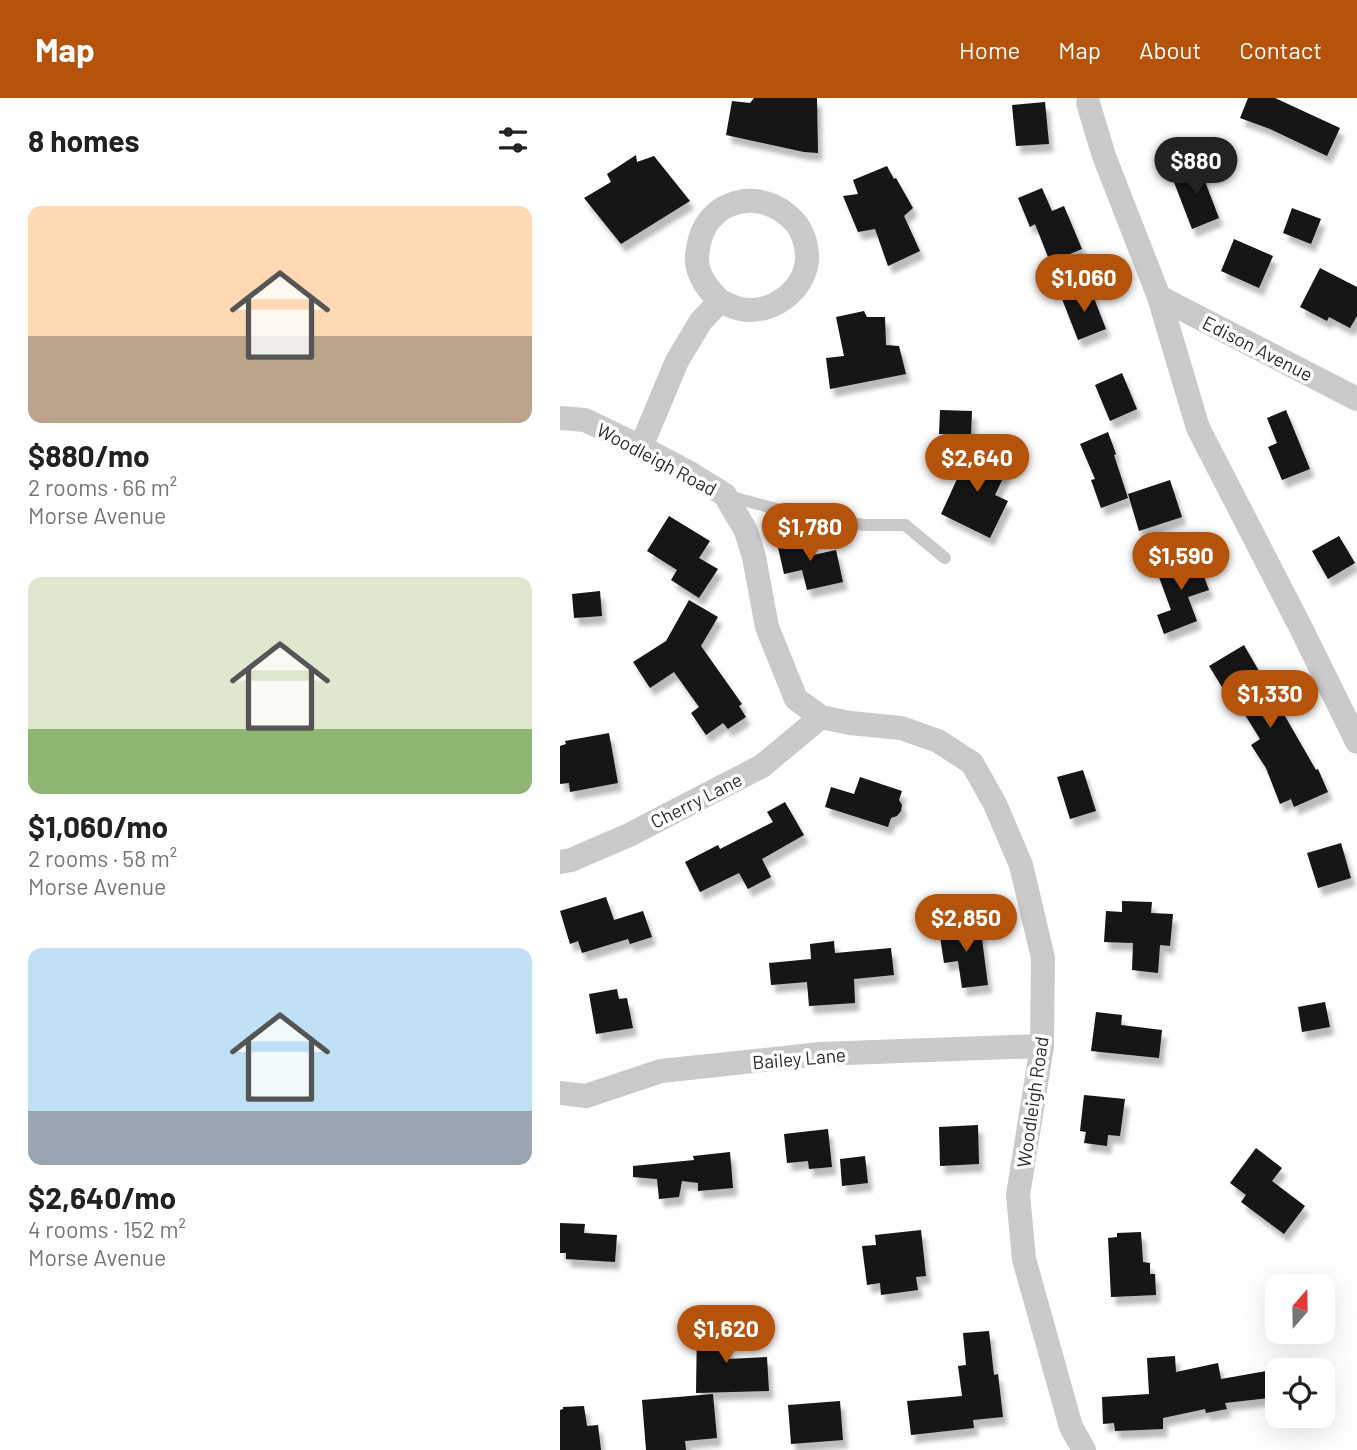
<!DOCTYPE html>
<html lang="en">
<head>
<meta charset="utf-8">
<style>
  :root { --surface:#fff; --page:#f6f6f6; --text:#222; --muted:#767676; --accent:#b45309 }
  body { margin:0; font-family:Barlow,sans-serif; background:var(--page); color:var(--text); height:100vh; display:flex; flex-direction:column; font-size:26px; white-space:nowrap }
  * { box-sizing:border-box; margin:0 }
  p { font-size:23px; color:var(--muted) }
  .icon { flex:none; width:38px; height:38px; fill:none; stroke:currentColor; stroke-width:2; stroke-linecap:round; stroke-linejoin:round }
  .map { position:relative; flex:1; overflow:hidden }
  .side { display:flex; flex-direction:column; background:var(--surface); width:560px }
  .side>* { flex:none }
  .needle { width:46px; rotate:20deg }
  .buttons { position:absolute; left:705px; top:1176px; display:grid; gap:14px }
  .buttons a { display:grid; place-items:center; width:70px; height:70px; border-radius:14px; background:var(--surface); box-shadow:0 7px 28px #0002; font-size:35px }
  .price { position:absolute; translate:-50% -60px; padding:0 16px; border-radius:24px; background:var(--accent); color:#fff; font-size:23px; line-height:46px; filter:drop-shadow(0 2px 4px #0008) }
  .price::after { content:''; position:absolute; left:50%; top:42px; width:21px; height:16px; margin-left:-10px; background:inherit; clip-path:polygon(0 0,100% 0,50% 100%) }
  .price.current { background:#222; color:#fff }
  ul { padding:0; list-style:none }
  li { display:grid; align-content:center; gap:14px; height:371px; padding:0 28px }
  li span { display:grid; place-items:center; height:217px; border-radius:14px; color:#555 }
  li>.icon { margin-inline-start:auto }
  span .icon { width:126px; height:126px; fill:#fffc; stroke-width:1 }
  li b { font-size:30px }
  h2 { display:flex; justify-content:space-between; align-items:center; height:84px; padding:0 28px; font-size:30px }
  header { display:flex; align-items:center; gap:42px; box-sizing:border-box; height:98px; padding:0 35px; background:var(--accent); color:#fff }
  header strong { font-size:33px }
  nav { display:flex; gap:38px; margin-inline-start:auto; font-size:24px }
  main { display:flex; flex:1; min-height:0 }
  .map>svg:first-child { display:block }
</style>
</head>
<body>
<header>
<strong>Map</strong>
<nav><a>Home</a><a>Map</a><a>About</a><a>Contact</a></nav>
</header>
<main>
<section class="side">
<h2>8 homes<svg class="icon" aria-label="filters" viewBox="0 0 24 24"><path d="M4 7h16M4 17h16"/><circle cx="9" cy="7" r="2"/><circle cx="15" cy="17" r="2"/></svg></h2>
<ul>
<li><span style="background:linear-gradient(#ffd9b3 60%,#b9a48a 0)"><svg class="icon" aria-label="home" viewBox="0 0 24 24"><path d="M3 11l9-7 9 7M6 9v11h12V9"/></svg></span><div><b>$880/mo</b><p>2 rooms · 66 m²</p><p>Morse Avenue</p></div></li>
<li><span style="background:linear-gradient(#dfe7d0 70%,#8fb573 0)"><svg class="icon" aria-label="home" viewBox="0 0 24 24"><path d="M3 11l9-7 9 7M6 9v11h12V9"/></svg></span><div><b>$1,060/mo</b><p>2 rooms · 58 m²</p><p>Morse Avenue</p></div></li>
<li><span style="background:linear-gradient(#bfe0f5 75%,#9aa5b1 0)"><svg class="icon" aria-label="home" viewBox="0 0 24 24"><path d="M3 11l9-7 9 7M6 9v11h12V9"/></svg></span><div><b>$2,640/mo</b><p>4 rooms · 152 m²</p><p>Morse Avenue</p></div></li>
</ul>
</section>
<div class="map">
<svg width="797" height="1352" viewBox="0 0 797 1352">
  <defs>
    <filter id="shadow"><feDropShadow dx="4.5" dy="8" stdDeviation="2" flood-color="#0004"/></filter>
  </defs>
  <rect width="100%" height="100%" fill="#fff"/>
  <g fill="#141414" filter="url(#shadow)">
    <path d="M194,0H257L258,55L244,54L166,37L172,3L190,5Z"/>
    <path d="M688,0H715L780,30L767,58L710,31L680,20Z"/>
    <path d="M485,4L489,46L456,48L452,7Z"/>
    <path d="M76,57L77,64L94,58L130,103L61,146L24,100L51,84L47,76Z"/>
    <path d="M327,68L334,81L336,80L353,110L344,118L360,153L328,168L315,131L298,134L283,98L298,96L293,82Z"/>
    <path d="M639,68L659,120L632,131L612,79Z"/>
    <path d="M482,90L492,113L504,108L522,151L490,164L475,126L470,129L458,100Z"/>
    <path d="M732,110L761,121L751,146L723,135Z"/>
    <path d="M674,141L713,158L699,190L661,173Z"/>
    <path d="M760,170L797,189V218L790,230L769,219L767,223L740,209Z"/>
    <path d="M530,190L546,231L518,242L502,201Z"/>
    <path d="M304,213L307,219H325L326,247L339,248L346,276L270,291L266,260L284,258L276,219Z"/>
    <path d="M562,275L577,311L550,323L535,287Z"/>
    <path d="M380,312L412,313L411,337L379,336Z"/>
    <path d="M726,312L750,371L722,382L708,349L717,345L707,320Z"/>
    <path d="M548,334L556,356L554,357L568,400L541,410L531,382L535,381L520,346Z"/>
    <path d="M413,346L434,357L433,368L446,374L435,397L448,403L430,440L381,416Z"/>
    <path d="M610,382L622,419L579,433L568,396Z"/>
    <path d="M109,418L150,443L139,460L158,471L139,500L111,482L117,472L87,453Z"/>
    <path d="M249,438L253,457L276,452L283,484L247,492L242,472L224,476L217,445Z"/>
    <path d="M779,438L795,465L768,481L752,453Z"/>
    <path d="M636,457L649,492L628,499L637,523L604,536L597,517L611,512L596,471Z"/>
    <path d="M40,493L42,518L14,520L12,496Z"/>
    <path d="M129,502L158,519L141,548L182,606L179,608L186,619L168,631L163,625L146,637L131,615L139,609L114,574L90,590L73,564L106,543Z"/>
    <path d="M684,547L756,672L758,671L768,694L734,709L731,701L720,706L706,670L691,647L700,641L679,607L675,610L649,568Z"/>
    <path d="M49,635L58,685L10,694L9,685L0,686V648L6,646L5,643Z"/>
    <path d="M523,672L536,713L510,721L497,679Z"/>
    <path d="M300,679L342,693L339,702L342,707L341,713L337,718L331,720L328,729L265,709L271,689L294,696Z"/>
    <path d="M225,704L244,737L202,761L211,779L188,791L179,775L140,794L125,764L158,747L160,751L213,724L207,714Z"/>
    <path d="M781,745L791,780L758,790L747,755Z"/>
    <path d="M46,799L54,822L83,813L92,839L70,846L68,841L22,855L18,843L10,846L0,813Z"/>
    <path d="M562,803L592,804L591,815L613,816L610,848L600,847L598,875L572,872L573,845L544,844L546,813L562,814Z"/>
    <path d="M420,826L428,887L402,890L398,863L384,865L379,832Z"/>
    <path d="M274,843L275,855L331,850L334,877L294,881L295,905L249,908L247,884L211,887L209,865L251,861L250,846Z"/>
    <path d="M57,891L59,901L67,900L73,930L36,936L29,896Z"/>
    <path d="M765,904L770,929L742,934L738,909Z"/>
    <path d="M536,914L562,917L561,927L602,932L599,960L531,953Z"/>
    <path d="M524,997L565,1001L560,1038L548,1037L547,1048L524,1045L526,1034L520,1033Z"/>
    <path d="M418,1027L419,1066L380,1068L379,1029Z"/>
    <path d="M268,1031L272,1069L249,1071L248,1063L227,1065L224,1036Z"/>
    <path d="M696,1050L722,1070L712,1083L745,1108L724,1136L681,1104L686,1097L670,1085Z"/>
    <path d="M170,1054L173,1090L138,1093V1085L122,1083L119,1099L99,1101L97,1081L73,1079V1068L134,1062L133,1058Z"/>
    <path d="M305,1058L308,1085L282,1088L280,1061Z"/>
    <path d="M0,1125L25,1126L24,1135L57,1137L55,1164L6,1161V1155H0Z"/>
    <path d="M361,1132L366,1178L356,1179L358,1192L321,1197L320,1185L307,1187L302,1148L316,1147L315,1137Z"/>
    <path d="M581,1134L583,1164L590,1165V1176H595L596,1197L551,1199L548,1140L557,1139V1135Z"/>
    <path d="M137,1225L167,1226V1261L207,1259L209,1293L136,1295Z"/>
    <path d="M429,1233L434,1277L438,1276L443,1319L413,1322L414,1330L351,1337L347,1303L402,1298L398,1268L406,1267L403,1235Z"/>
    <path d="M615,1258L616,1274L658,1265L661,1281L718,1271V1299L665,1305L667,1311L646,1315L645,1311L603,1320V1331L555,1333L554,1325L543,1326L542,1299L589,1296L587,1260Z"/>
    <path d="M153,1296L157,1340L125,1343L126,1352H86L82,1302Z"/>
    <path d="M280,1303L283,1342L231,1346L228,1307Z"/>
    <path d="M24,1308L27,1328L38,1327L41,1352H0V1312L3,1311V1309Z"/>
  </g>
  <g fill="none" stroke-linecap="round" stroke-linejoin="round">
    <path stroke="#cacaca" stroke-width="12" d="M168,398L250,420L305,427H345L385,460"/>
    <g stroke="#cacaca" stroke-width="24">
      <path d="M528,5L544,58L599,199L638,330L742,532L797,644"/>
      <path d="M599,199L797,301"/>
      <path d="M0,320L25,322L81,349L128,374L165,397L186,433L194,459L207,529L236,601L261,619L290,625L341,630L378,643L412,665L435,706L461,767L483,860L482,948L458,1097L464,1161L511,1329L524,1352"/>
      <path d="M81,349L117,263L141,223L160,203C153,196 145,188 141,178C137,170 136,160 138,151C144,101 201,87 234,123C243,133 248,149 247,163C243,194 211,217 181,211C174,210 167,206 160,203"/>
      <path d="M0,764L11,762L69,737L202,668L261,619"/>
      <path d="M0,995L26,998L101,973L260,956L482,948"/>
    </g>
  </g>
  <g text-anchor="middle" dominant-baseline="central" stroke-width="7" stroke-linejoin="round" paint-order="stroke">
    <g font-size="19" fill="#2d2d2d" stroke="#fff">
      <text transform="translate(698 250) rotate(27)">Edison Avenue</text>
      <text transform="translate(97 361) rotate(28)">Woodleigh Road</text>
      <text transform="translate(136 702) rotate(-27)">Cherry Lane</text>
      <text transform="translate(239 960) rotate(-5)">Bailey Lane</text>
      <text transform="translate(472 1004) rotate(-82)">Woodleigh Road</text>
    </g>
  </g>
</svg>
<div class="buttons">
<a><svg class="needle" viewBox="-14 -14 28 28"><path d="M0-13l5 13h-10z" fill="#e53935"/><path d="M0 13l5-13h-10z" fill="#767676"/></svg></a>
<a><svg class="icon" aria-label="locate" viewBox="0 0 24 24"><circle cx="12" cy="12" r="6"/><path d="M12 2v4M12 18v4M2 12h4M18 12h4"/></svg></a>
</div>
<b class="price current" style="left:636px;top:99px">$880</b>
<b class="price" style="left:524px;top:216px">$1,060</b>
<b class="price" style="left:417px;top:396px">$2,640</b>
<b class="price" style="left:250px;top:465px">$1,780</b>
<b class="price" style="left:621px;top:494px">$1,590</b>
<b class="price" style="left:710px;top:632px">$1,330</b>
<b class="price" style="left:406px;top:856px">$2,850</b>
<b class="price" style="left:166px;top:1267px">$1,620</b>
</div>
</main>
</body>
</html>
